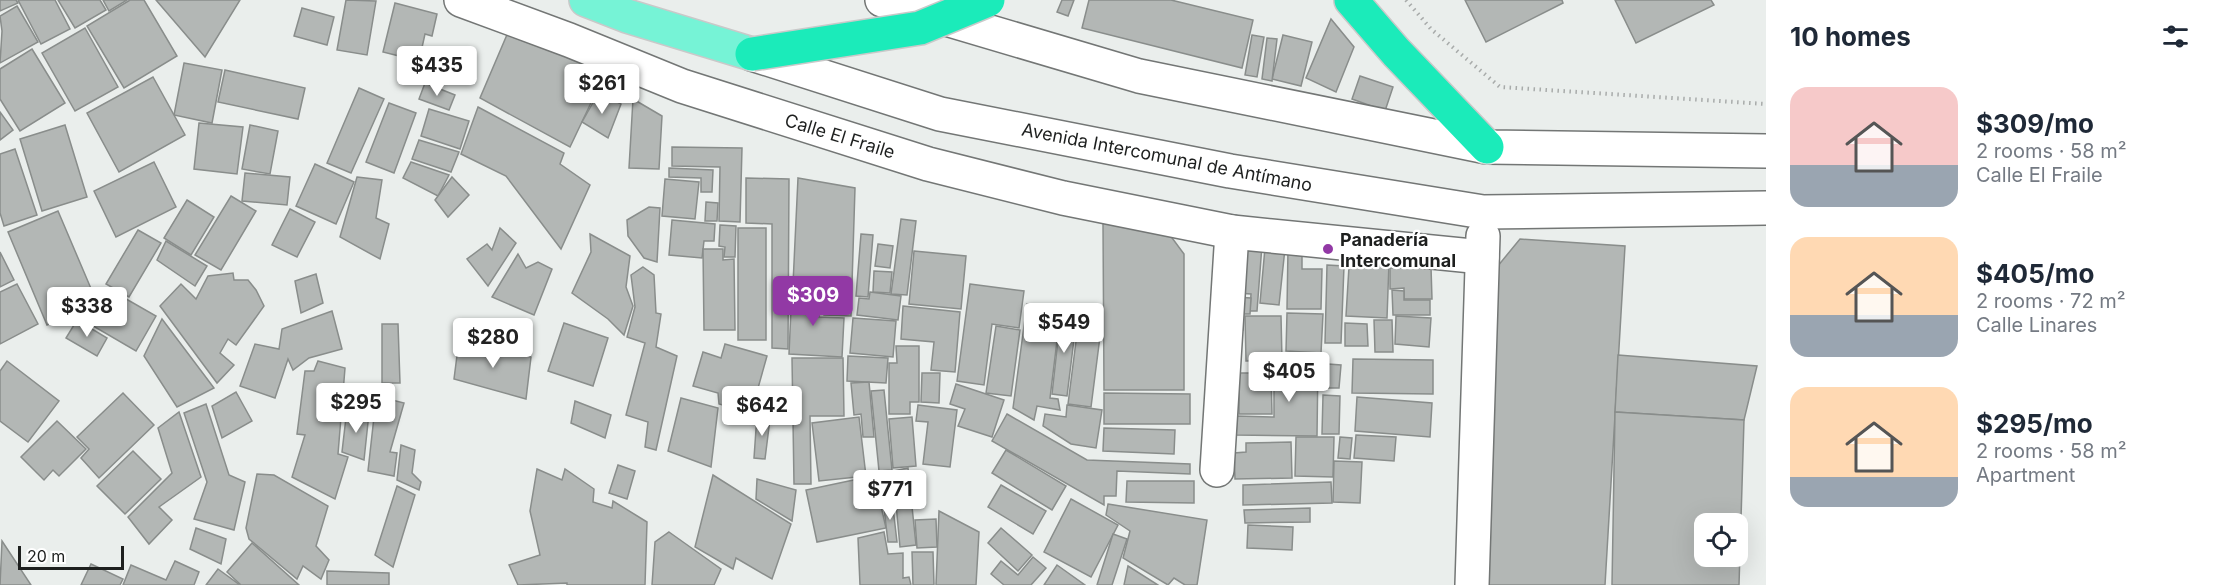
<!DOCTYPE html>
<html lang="en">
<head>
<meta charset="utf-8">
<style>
  :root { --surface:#fff; --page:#f6f6f7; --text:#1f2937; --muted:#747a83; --accent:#9239a5 }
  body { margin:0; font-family:Inter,sans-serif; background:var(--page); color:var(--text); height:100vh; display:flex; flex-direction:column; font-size:22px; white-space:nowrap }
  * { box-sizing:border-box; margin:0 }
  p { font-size:20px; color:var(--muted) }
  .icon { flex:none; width:33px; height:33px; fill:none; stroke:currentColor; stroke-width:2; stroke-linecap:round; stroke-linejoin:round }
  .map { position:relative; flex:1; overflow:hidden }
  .panel { display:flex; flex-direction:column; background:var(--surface); width:450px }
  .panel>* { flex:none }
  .controls { position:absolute; left:1694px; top:513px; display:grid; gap:12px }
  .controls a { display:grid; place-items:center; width:54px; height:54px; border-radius:12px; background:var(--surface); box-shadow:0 6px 24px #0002; font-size:30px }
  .scale { position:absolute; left:18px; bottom:15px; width:106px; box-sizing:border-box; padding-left:6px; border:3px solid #1d1f1e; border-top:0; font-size:16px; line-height:21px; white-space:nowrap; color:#1d1f1e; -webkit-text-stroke:4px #fff; paint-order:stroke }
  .price { position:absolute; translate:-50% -51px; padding:0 14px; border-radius:6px; background:#fff; color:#222; font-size:20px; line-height:39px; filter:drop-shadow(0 2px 3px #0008) }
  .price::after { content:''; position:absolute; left:50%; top:36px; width:18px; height:14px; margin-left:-9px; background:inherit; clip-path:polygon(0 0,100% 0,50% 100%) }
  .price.on { background:var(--accent); color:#fff }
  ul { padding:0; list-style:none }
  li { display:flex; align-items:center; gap:18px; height:150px; padding:0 24px }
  li span { display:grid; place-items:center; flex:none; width:168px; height:120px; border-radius:18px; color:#555 }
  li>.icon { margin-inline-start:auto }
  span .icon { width:72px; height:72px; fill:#fffc; stroke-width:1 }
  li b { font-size:26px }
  h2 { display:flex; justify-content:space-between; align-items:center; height:72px; padding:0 24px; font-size:26px }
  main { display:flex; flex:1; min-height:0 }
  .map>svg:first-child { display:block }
</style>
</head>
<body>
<main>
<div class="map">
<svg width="1766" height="585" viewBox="0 0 1766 585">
  <rect width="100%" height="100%" fill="#eaeeec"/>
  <g fill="#b3b7b5" stroke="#898d8b" stroke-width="1.5" fill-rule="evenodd">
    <path d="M0,0H16L18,3L0,11Z"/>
    <path d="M18,0H55L70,29L41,44Z"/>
    <path d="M58,0H100L106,10L75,28Z"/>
    <path d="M103,0H127L109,11Z"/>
    <path d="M130,0H144L177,56L124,88L87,26Z"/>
    <path d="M156,0H240L205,57Z"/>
    <path d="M346,0L376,1L367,55L337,50Z"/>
    <path d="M1062,0H1074L1068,16L1057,12Z"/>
    <path d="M1089,0H1171L1253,20L1242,68L1082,28Z"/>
    <path d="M1465,0H1562L1563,3L1486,42Z"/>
    <path d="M1615,0H1711L1714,5L1636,43Z"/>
    <path d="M395,3L437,14L432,36L425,34L419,61L383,52Z"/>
    <path d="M17,6L38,42L0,63L2,31L0,16Z"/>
    <path d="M302,8L334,17L327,45L294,36Z"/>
    <path d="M1331,19L1354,47L1336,92L1306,78Z"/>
    <path d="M512,23L607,69L570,147L480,98Z"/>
    <path d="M85,28L118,87L75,111L42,53Z"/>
    <path d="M1252,35L1264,37L1257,77L1245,75Z"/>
    <path d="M1283,35L1312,42L1301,86L1272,79Z"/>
    <path d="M1267,38L1277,39L1272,81L1262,79Z"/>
    <path d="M32,49L65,103L20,131L0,99V69Z"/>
    <path d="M184,63L222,70L212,123L174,115Z"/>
    <path d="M225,70L305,88L298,119L218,102Z"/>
    <path d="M1360,76L1393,87L1385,111L1352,99Z"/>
    <path d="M153,77L185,135L119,172L87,113Z"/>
    <path d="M425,83L455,95L449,110L419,99Z"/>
    <path d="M359,88L384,99L351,173L327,163Z"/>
    <path d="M599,92L621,104L608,138L582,122Z"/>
    <path d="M633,99L662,116L659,169L629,168Z"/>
    <path d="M389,103L416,113L394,173L366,162Z"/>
    <path d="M478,107L564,153L560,164L590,185L561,249L506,176L461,154Z"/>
    <path d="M429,109L469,121L460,149L421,136Z"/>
    <path d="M0,112L13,130L0,140Z"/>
    <path d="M199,123L243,127L237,174L194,169Z"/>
    <path d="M65,125L87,197L42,211L20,139Z"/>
    <path d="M250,125L278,131L270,174L242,169Z"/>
    <path d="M419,140L459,152L451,172L412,159Z"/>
    <path d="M672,147L742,148L740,222L719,221L720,167L672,166Z"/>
    <path d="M15,149L37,215L4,226L0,213V154Z"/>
    <path d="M154,162L176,207L116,237L94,191Z"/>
    <path d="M411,162L449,175L438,196L403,178Z"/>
    <path d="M315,164L354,182L336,224L296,206Z"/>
    <path d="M669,168L713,170L712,192H701V178L669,177Z"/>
    <path d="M245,173L290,177L287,205L242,201Z"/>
    <path d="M357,177L382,180L376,218L389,224L380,259L340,237Z"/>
    <path d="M452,177L469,195L448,217L435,200Z"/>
    <path d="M746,178L789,179L788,349L772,348V224L746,223Z"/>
    <path d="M798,178L855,188L851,316L824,315L823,285L793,284Z"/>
    <path d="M665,179L699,182L695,219L662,216Z"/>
    <path d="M231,196L256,211L221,270L195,255Z"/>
    <path d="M187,200L214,217L191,255L164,238Z"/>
    <path d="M706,202L718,203L717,221H705Z"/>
    <path d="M649,207L660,208L657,262L644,258L628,236L627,220Z"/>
    <path d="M290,209L315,222L297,257L272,245Z"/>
    <path d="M58,211L98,305L47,325L8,232Z"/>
    <path d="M901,219L916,221L907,295L891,294Z"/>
    <path d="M672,220L715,224L714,241H704L702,258L669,255Z"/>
    <path d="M1103,223H1161L1184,254V390H1104Z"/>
    <path d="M720,225L736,226L735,257H724L725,247L719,246Z"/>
    <path d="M500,228L516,243L488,286L467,259L487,244L492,250Z"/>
    <rect x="738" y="228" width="28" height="112"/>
    <path d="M138,230L161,243L129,297L106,284Z"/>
    <path d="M590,234L630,256L626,287L633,306L624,335L608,319L572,293L591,252Z"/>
    <path d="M861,234L873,235L868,297L856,296Z"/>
    <path d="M1266,237L1286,239L1279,305L1260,303Z"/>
    <path d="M1520,239L1625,246L1605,585H1478L1497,267Z"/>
    <path d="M166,241L207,266L195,286L157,260Z"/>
    <path d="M1241,243L1262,245L1257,311H1250L1251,294L1237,293Z"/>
    <path d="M878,244L893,246L890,268L875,266Z"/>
    <path d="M703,249H723V260L734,259L735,330H704Z"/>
    <path d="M1288,249H1302V269H1322L1321,309H1287Z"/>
    <path d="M1350,250L1389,263L1387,318L1346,316Z"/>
    <path d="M914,251L966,256L961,309L909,304Z"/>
    <path d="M0,252L14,280L0,287Z"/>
    <path d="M518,254L526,268L538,262L552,269L534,315L492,297Z"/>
    <path d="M1327,265L1344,266L1341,343H1325Z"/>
    <path d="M643,267L654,275L656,313L661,314L656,347L677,356L656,450L645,447L648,422L626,415L645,343L627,337L635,307L631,275Z"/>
    <path d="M1431,267L1432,299H1404V288L1390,289V268Z"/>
    <path d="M874,271L892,272L890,293L873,292Z"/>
    <path d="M233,273L234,280H248L256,290L264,306L236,345L228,339L220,353L234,365L217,383L160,306L181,284L196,299L208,276Z"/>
    <path d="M316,274L323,303L301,313L295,281Z"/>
    <path d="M17,284L38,324L0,344V292Z"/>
    <path d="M970,284L1024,291L1019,328L992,324L984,385L957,381Z"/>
    <path d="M792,287L820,289L819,317L844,318L842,357L789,354Z"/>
    <path d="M107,288L156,316L136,351L88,323Z"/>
    <path d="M1392,290L1404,291V300H1430V315H1393Z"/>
    <path d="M870,292L901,296L898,320L857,315L859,298L869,299Z"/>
    <path d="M1233,297L1251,298L1250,314H1243V330L1232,329Z"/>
    <path d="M1027,304L1061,308L1050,398L1058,399L1060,410L1037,406L1034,420L1013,408Z"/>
    <path d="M903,306L960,312L955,372L931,370L934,342L901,339Z"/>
    <path d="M332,311L342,349L309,358L293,370L288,359L275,398L240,386L255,344L279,349L282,329Z"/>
    <path d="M1061,313L1077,315L1067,396L1052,394Z"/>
    <path d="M1287,313L1323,314L1321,353L1286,351Z"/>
    <path d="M1245,316H1281L1282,360L1246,361Z"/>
    <path d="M1396,316L1431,318L1429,347L1395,344Z"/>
    <path d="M853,318L896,321L893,357L850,353Z"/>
    <path d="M1079,318L1102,321L1091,407L1068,404Z"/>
    <path d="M162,319L214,388L177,407L144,356Z"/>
    <path d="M77,320L107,338L97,356L66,338Z"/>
    <path d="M1374,320H1392L1393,352H1375Z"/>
    <path d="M564,323L608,338L593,386L548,371Z"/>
    <path d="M1345,323L1367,324L1368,346H1345Z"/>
    <path d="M382,324H398L400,383H382Z"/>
    <path d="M996,326L1020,330L1011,396L986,393Z"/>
    <path d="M459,340L531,357L526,399L454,379Z"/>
    <path d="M725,344L767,356L751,413L719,404L718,393L693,386L703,352L721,358Z"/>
    <path d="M896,346H919V402H910V414H889V363H897Z"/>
    <path d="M1618,355L1757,366L1744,420L1615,412Z"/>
    <path d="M848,356L888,358L886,383L847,381Z"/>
    <path d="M792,358H843L844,416H810L811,484H794Z"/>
    <path d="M1353,359L1433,360V394L1352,393Z"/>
    <path d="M1274,360L1318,361L1317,436L1236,435L1237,416L1274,417Z"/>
    <path d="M7,361L59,401L28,442L0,421V371Z"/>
    <path d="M318,361L345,368L338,454L348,457L335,499L292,477L305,435L297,434L305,371H314Z"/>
    <path d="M1328,364L1341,365L1339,388H1326Z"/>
    <path d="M922,373H940L939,403L921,402Z"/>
    <path d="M1239,373H1271L1272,414H1239Z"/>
    <path d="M869,382L874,437H863L861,414L854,415L851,383Z"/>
    <path d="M956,384L1004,400L992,437L958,426L965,409L950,404Z"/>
    <path d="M884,390L892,470L879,471L871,391Z"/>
    <path d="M236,392L252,421L222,438L212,406Z"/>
    <path d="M123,393L154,425L99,478L81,458L89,449L77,437Z"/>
    <path d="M1104,393L1190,394V424H1104Z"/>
    <path d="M1323,395L1340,396L1339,434H1322Z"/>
    <path d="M1357,397L1432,403L1430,437L1355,431Z"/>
    <path d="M681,398L718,408L711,467L668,451Z"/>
    <path d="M392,400L404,403L390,452L397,453L394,476L368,471L375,408L390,411Z"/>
    <path d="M575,401L611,415L605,438L571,423Z"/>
    <path d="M206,404L229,475L245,482L234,530L194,519L207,482L184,413Z"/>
    <path d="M918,405L957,410L950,467L923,464L928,422L916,421Z"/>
    <path d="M1067,405L1102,410L1096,448L1071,444L1043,426L1045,414L1066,417Z"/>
    <path d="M347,409L369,413L364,460L342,452Z"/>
    <path d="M179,412L201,477L159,507L172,520L149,544L128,517L172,473L158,428Z"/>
    <path d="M1615,412L1744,420L1739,585H1612ZM1704,524H1737V556H1704Z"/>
    <path d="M1007,414L1087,460L1190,464V474L1117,471L1116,496H1104V505L992,441Z"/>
    <path d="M757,415L770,419L765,459L754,458Z"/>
    <path d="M859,417L866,476L819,481L812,423Z"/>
    <path d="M912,417L916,466L893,468L889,419Z"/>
    <path d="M57,421L86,449L59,476L53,470L44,480L21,457Z"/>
    <path d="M1104,428L1175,430L1174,454L1103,451Z"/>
    <path d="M1356,435L1396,437L1394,461L1354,458Z"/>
    <path d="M1296,437H1334L1333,477L1295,476Z"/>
    <path d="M1340,437L1352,438L1350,459L1338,458Z"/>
    <path d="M1291,442L1292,478L1235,479L1234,453L1246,452V443Z"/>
    <path d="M401,445L415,450L412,473L421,482L419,490L397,480Z"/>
    <path d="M1006,450L1066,486L1052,510L992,473Z"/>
    <path d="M133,451L161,479L125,514L97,486Z"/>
    <path d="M1334,461L1362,462L1360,503L1333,502Z"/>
    <path d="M618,465L635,471L627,499L609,493Z"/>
    <path d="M908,468L916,545L900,547L893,471Z"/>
    <path d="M537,469L562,480L565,469L594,489L593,502L612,508L613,501L647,522L645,585H567V583L518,585L509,565L540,555L530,511Z"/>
    <path d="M887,473L891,491L878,493L886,528L817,542L806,490Z"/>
    <path d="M257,474L274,475L328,506L316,546L329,560L321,579L303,566L297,579L249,539L246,528Z"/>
    <path d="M713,475L791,524L772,579L736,558L733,569L695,547Z"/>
    <path d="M757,479L796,490L792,521L756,499Z"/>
    <path d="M1127,481H1194V503L1126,502Z"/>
    <path d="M1331,482L1332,503L1243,505V485Z"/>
    <path d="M1001,485L1046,511L1033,534L988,507Z"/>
    <path d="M397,486L415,495L393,567L375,555Z"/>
    <path d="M892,499L897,542H888L883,500Z"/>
    <path d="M1071,499L1118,525L1091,577L1044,552Z"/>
    <path d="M1108,504L1207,520L1197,585H1185L1174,578L1168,585L1123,558L1130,531L1106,515Z"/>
    <path d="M1310,508V522L1245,523L1244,510Z"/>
    <path d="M939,511L979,532L976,585H936Z"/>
    <path d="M936,519L937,547L917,548L915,520Z"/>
    <path d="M1248,525L1293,527L1292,550L1247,548Z"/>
    <path d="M196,528L226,539L221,564L190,549Z"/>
    <path d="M1001,528L1032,555L1018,571L988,543Z"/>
    <path d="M669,532L721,569L714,585H652L655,542Z"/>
    <path d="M884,532L888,554L903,553V578L909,577L911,585H860L858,538Z"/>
    <path d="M1113,534L1127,539L1112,585H1097Z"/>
    <path d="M2,541L31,585H0Z"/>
    <path d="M252,543L299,585H241L227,572Z"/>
    <path d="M912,552H933L934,585H913Z"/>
    <path d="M1033,557L1046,568L1031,585H1004L991,574L1001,561L1018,575Z"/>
    <path d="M175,561L199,572L194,585H123L131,565L166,580Z"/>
    <path d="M91,564L123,579L120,585H81Z"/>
    <path d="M1057,565L1085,585H1044Z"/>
    <path d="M1128,566L1158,585H1124Z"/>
    <path d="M218,569L240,585H206Z"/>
    <path d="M327,571L389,573V585H327Z"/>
  </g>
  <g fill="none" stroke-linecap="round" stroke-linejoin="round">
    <defs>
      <g id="minor">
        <path d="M461,0L569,40L682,86L928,164L1063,198L1232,232L1482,257"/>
        <path d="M882,0L1139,76L1487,147L1766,151"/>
        <path d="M752,54L940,114L1230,171L1483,212L1766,208"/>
        <path d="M1217,470L1232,232"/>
        <path d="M1472,585L1483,236"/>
      </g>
      <path id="major" d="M586,0L627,16L752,54"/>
      <path id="highway" d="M1351,0L1396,52L1487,147"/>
    </defs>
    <use href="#minor" stroke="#737675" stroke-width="36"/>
    <use href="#major" stroke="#c9c9c9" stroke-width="36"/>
    <use href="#highway" stroke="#c9c9c9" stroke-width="36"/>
    <path stroke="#a8abaa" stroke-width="4" stroke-dasharray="1.5 4.5" stroke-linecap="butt" d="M1406,0L1431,29L1500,87L1766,104"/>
    <use href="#minor" stroke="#fff" stroke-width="33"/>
    <use href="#major" stroke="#76f3d6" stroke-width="33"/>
    <use href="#highway" stroke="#1bebba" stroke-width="33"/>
    <defs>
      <path id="highway-bridge" d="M752,54L920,28L988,0"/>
    </defs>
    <use href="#highway-bridge" stroke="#c9c9c9" stroke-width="36" stroke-linecap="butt"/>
    <use href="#highway-bridge" stroke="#1bebba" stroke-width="33"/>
  </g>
  <circle fill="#9239a5" stroke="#fff" stroke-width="2" cx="1328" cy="249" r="6"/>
  <g text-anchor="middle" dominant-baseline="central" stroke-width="4.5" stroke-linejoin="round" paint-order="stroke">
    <g font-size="18" fill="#1d1f1e" stroke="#fff">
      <text transform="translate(840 136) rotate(17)">Calle El Fraile</text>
      <text transform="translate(1167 157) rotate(11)">Avenida Intercomunal de Antímano</text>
    </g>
    <g font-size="18" font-weight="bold" fill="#1d1f1e" stroke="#fff" text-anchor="start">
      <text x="1340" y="239">Panadería<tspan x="1340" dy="21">Intercomunal</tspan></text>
    </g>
  </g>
</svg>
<div class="controls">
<a><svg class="icon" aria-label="locate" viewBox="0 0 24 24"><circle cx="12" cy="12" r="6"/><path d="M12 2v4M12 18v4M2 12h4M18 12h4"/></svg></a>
</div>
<div class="scale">20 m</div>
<b class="price" style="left:437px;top:97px">$435</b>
<b class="price" style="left:602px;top:115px">$261</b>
<b class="price on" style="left:813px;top:327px">$309</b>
<b class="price" style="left:87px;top:338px">$338</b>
<b class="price" style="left:1064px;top:354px">$549</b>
<b class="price" style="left:493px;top:369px">$280</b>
<b class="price" style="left:1289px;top:403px">$405</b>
<b class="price" style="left:356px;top:434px">$295</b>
<b class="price" style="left:762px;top:437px">$642</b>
<b class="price" style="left:890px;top:521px">$771</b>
</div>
<section class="panel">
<h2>10 homes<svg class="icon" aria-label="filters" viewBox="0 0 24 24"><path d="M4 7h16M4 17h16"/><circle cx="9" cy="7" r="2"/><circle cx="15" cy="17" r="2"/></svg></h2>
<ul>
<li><span style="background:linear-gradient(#f6c9c9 65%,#9aa5b1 0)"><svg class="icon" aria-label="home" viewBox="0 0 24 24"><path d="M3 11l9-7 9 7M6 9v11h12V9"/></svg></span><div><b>$309/mo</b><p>2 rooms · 58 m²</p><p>Calle El Fraile</p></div></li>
<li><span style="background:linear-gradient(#ffd9b3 65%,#9aa5b1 0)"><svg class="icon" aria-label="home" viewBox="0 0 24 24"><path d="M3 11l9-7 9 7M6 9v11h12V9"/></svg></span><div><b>$405/mo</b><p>2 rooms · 72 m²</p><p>Calle Linares</p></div></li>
<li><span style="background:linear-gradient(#ffd9b3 75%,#9aa5b1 0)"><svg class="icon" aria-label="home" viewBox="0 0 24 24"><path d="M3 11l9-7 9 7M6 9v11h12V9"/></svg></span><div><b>$295/mo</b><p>2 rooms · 58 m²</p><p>Apartment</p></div></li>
</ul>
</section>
</main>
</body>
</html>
